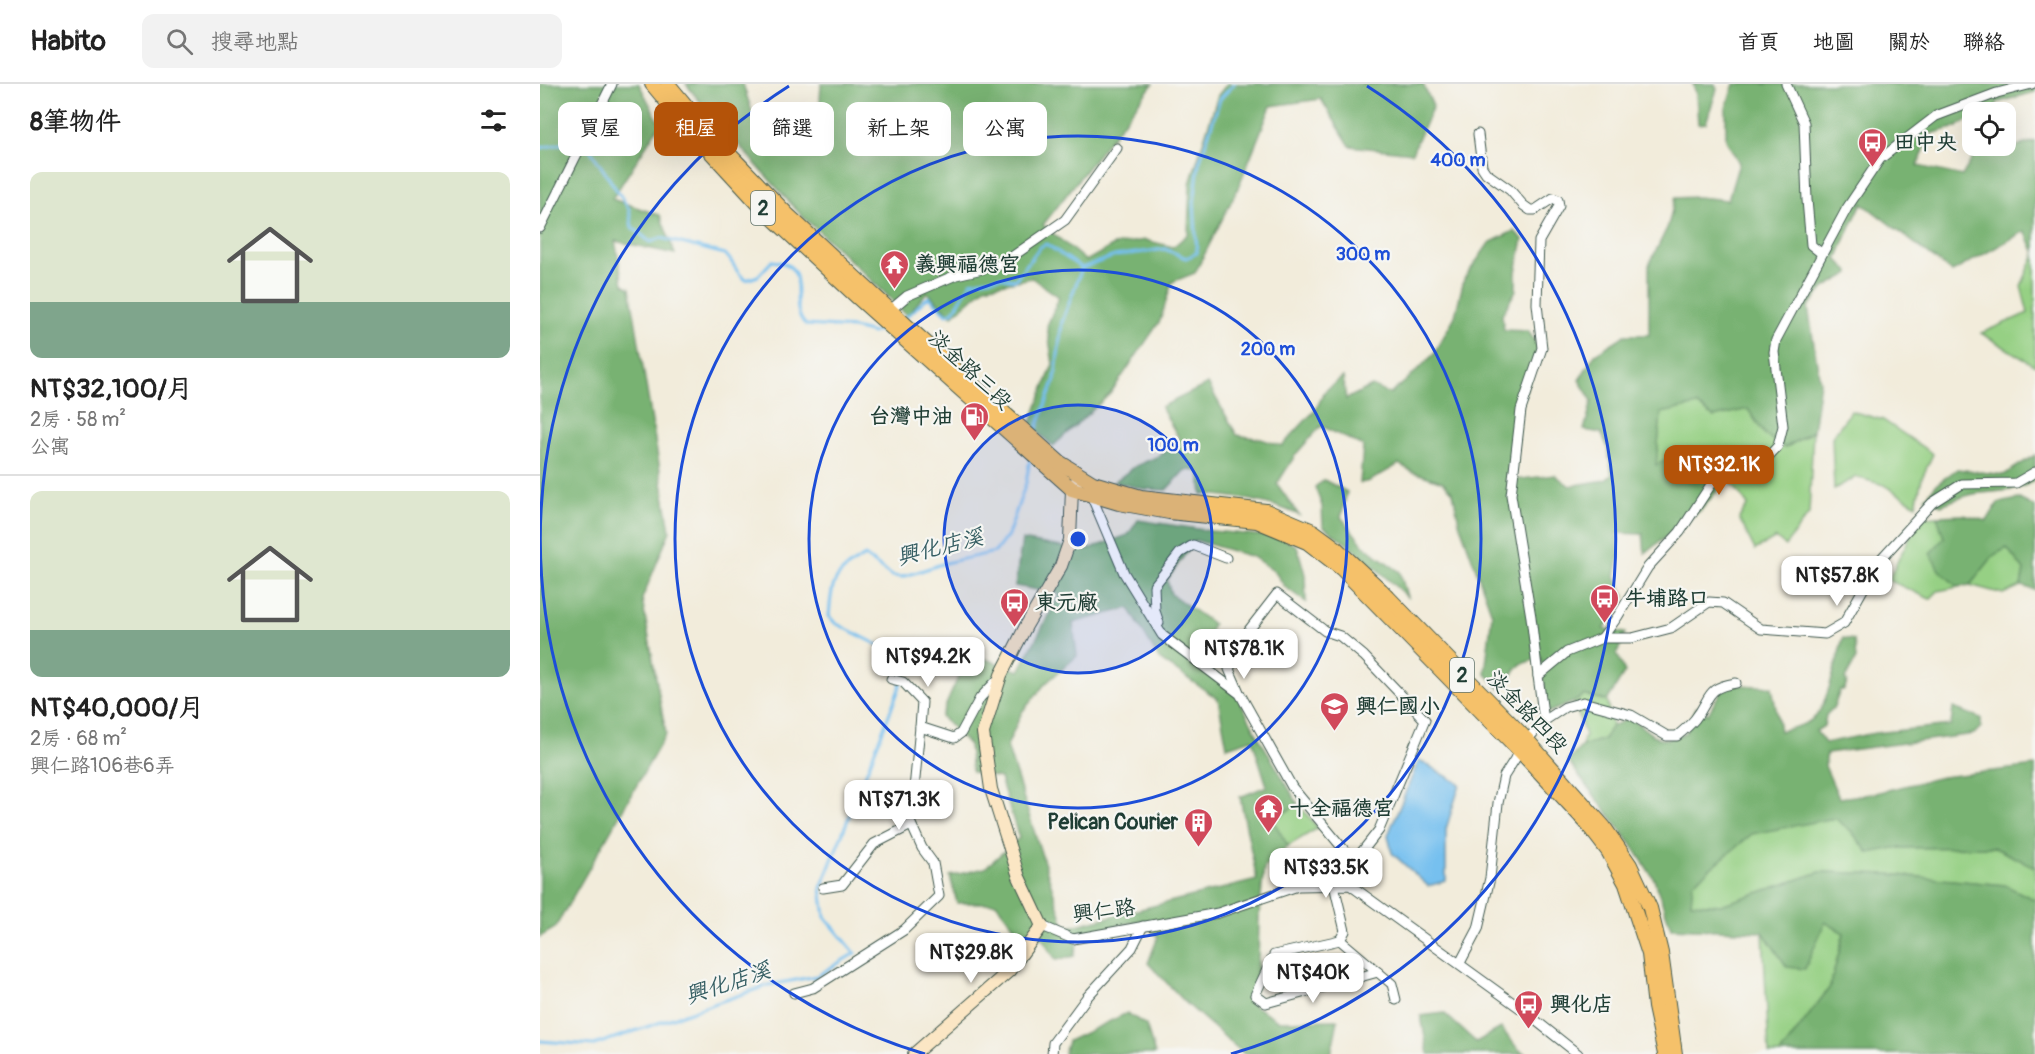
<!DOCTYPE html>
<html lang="zh-TW">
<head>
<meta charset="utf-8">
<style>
  :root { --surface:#fff; --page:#f2f2f2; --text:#222; --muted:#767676; --line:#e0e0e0; --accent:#b45309 }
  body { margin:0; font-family:Pangolin,"LXGW WenKai TC",sans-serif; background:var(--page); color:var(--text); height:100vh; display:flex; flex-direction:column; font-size:22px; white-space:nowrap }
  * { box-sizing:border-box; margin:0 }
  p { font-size:20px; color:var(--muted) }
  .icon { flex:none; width:33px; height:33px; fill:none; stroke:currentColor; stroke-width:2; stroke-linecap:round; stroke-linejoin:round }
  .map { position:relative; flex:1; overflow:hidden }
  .details { display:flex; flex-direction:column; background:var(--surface); width:540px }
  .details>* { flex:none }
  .hud { position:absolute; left:18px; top:18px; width:570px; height:54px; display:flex; gap:12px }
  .fabs { position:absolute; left:1422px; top:18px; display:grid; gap:12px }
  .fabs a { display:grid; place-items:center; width:54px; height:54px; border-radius:12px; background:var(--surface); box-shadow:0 6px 24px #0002; font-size:30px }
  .price { position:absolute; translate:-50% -51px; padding:0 14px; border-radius:12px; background:#fff; color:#222; font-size:20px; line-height:39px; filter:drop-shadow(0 2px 3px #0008) }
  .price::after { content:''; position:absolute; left:50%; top:36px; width:18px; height:14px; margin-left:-9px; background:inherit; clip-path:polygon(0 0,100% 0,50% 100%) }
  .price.on { background:var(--accent); color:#fff }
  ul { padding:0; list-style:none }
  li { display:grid; align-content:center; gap:12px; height:318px; padding:0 30px }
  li+li { border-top:2px solid var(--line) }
  li span { display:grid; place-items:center; height:186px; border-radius:12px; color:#555 }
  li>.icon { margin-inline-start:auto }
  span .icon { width:108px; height:108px; fill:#fffc; stroke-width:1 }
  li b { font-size:26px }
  h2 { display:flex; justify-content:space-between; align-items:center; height:72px; padding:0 30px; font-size:26px }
  .chip { padding:0 21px; border-radius:12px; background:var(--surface); box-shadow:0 6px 24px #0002; font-size:21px; line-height:54px }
  .chip.on { background:var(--accent); color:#fff }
  header { display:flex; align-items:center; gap:36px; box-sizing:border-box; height:84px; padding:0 30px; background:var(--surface); border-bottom:2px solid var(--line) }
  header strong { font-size:28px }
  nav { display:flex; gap:33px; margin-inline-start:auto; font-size:21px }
  .search { width:420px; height:54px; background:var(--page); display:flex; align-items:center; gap:15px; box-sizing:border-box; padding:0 21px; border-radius:12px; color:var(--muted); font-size:22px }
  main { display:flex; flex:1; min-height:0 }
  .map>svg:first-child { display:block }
</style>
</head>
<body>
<header>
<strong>Habito</strong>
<div class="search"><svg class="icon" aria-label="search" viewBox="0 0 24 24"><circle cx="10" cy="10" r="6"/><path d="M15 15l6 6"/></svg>搜尋地點</div>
<nav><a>首頁</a><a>地圖</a><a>關於</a><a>聯絡</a></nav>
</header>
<main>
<section class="details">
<h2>8筆物件<svg class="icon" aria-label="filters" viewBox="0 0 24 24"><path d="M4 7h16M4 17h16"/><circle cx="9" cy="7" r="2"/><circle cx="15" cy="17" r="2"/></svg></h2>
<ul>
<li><span style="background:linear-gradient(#dfe7d0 70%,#7fa58c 0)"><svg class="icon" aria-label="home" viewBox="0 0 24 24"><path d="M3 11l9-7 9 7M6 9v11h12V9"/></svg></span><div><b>NT$32,100/月</b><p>2房 · 58 m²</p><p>公寓</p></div></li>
<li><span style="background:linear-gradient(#dfe7d0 75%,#7fa58c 0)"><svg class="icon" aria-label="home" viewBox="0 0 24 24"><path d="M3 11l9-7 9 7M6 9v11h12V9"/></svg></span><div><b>NT$40,000/月</b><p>2房 · 68 m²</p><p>興仁路106巷6弄</p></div></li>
</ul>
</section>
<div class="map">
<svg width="1495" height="970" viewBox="0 0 1495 970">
  <rect width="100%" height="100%" fill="#f6f6f2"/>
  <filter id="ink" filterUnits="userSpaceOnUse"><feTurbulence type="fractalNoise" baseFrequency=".0167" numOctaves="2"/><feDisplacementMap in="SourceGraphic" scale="12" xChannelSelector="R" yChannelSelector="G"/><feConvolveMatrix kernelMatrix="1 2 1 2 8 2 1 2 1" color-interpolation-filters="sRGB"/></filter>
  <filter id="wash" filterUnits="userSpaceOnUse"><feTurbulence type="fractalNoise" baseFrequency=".008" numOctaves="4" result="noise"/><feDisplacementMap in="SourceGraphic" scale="24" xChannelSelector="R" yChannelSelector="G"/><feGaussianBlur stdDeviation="1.35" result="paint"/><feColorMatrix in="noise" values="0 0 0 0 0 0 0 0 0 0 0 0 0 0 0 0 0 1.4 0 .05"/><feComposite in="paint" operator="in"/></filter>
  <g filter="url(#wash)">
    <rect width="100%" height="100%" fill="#f2ecdb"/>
    <g fill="#96d084" stroke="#5a865c" stroke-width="1.5">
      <path d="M1495,170V282L1441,249L1488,229L1481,202Z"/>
      <path d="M1157,321L1174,333L1208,325L1225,351L1245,364L1273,347L1269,430L1245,462L1236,454L1215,466L1199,434L1208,421L1188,394L1198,371H1185L1171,378L1116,381L1121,329Z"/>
      <path d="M1311,327L1343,336L1393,370L1382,394L1376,421L1344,401L1316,393L1294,405L1292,353Z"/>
      <path d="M1397,432L1404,454L1399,486L1418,503L1398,507L1390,515L1348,496L1380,433Z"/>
      <path d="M1467,464L1484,486L1481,502L1463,510L1430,501L1454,471Z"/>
      <path d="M1044,611L1067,617L1072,642L1064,655L1042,662L1045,651L1034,618Z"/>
      <path d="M758,720L778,744L748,762L732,736Z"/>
      <path d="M1295,734L1311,747L1329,769L1354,764L1453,763L1495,783V816L1464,801L1347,790L1280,788L1181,821L1151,819L1152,799L1212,749Z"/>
      <path d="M1285,838L1304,849L1290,903L1240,970H1229L1223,848L1247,882Z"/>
    </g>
    <g fill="#78b272" stroke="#4c7853" stroke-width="1.5" fill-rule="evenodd">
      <path d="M0,0H99L120,40L72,115L120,131L135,170L75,157L83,200L90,204L130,447L102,515L126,650L15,844L0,853Z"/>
      <path d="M146,0H203L214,34L278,51L281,0H613L503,141L546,177L574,161L605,156L633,163L648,150L650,100L678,11L687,0H883L893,22L872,69L810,62L781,15L731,22L698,104L655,189L632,198L620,237L570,310L513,362L490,341L513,280L507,242L519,213L492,194L445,203L412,232L387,208L367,232L346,210L261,131L157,14Z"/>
      <path d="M1153,0H1175L1177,5L1166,39L1158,40L1156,10Z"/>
      <path d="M1194,0H1495V8L1456,19L1460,28H1432V33L1417,43L1390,50L1378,82L1422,92L1440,62H1466V41L1475,63L1495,57V169L1485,147L1412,188L1322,119L1309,146L1297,175L1310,189L1284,204L1268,223L1280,298L1273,347L1245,364L1225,351L1208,325L1174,333L1157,321L1121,329L1116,381L1146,365H1160L1172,378L1185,371H1198L1188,394L1161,426L1105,469L1103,450L1077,449L1079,472L1075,493L1085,513L1064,545L1085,549L1077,570L1085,588L1067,617L1044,611L1034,618L1007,629L1001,574L981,580L960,605L945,589L952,530L919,438L913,408L903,398L873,388L859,380L830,397L820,399L823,362L781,342L756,370L737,400L759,431C729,417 696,412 662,410L659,387L645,386L626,406L604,405L574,398L596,382L621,371L639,354L621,323L668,300L697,351L721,355L742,362L776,325L785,307L803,293L806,315L832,302L850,310L867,296L894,270L915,232L924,195L949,159L974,147L983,155L976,188V206L962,231L964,246L988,247L999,263L980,324L974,396L1015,391L1030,402L1065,396L1072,391L1067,361L1061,349L1044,346L1052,317L1039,296L1055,270L1085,251H1109V181L1128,142L1135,114L1157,113L1188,116L1199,79L1186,56V24Z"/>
      <path d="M1495,371V395C1481,409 1453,407 1434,410C1423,412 1412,417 1401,421L1385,414L1397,400L1417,385L1464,391Z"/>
      <path d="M784,396L807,408L801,433L825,463L860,488L867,513L818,468L783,442L782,422L775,403Z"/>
      <path d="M1479,415L1495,423V506L1481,502L1484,486L1467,464L1454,471L1430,501L1418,503L1399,486L1390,469L1404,454L1397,432L1424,431L1447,437L1458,419Z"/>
      <path d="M598,436L671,447L740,453L757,462L765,490L766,518L745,503L735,488L713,473L655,456L627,496L631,510L673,540L658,580L698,613L718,652L758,720L733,736L748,762L724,784L719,832L718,888L710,919L739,937L798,936L791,970H704L646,919L608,879L618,853L603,836L540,850L534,872L516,876L502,854L480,850L456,819H417L410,792L445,784L479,754L460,694L432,688L429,661L401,632L429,569L479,587L520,510L475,502L482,456L544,467L588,451ZM589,524L619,575L678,615L687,663L712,655L727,702L700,713L717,796L525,844L467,662L482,628L505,600L537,572L533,539Z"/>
      <path d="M1303,554L1314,556L1316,575L1305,595L1307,599L1304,606H1300L1294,623L1286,631L1284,642L1276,647L1285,659L1335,649L1411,641L1413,624L1441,634V643L1434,650L1287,669L1285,682L1299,714L1331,710L1402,693L1495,682V783L1453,763L1354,764L1329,769L1311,747L1295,734L1212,750L1153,799L1151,819L1181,821L1280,788L1347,790L1465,801L1495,816V970H1240L1290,903L1304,849L1285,838L1265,885L1247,883L1223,848L1131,844L1114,795L1092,761L1028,677L1042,662L1064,655L1072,642L1089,634C1114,648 1115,665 1146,648L1156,623L1168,630L1185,600L1232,603L1240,647C1252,644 1265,642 1275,633C1287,622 1298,571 1303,554Z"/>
      <path d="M587,929L606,941L615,970H524L528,957Z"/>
      <path d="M904,929L936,958L961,944L978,965L986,970H888L881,932Z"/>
    </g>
    <path fill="#76c0ef" stroke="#4a7e92" stroke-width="1.5" d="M879,676L920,700L906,745V797L888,802L852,769L848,751Z"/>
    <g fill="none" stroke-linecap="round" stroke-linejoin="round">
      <g stroke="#76c0ef" stroke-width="3">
        <path d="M0,64L32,58L49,64L89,125L92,143L110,158L121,154L185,170C195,179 194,187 206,196L218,192L232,177C276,180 244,220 266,241L313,244L333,249L346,243"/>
        <path d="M365,233C375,228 379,219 389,213L407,230L414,227L431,198L460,193L475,196L500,163L506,160L542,184"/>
        <path d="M495,349L515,295L522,238L542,184L575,172L625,165L646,174L657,169L654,118L659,79L680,15L694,0"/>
        <path d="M0,957L54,961L229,901L277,892L315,869L285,833L281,804L359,605L364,585L358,571L295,539L289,532C292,497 293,490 325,472L352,492L362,493L405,479L455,468L468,451L486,399L490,374"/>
      </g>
    </g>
  </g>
  <g filter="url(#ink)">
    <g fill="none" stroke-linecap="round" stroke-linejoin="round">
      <defs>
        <g id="street">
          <path d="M1246,0L1264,39L1267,116L1271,161L1281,169"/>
          <path d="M938,50L942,83L946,89L970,106L983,121L990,126H995L1013,114L1018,116L1019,122L999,157L997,220L1002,264L981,326L971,411L991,533L998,592"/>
          <path d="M0,144L72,0"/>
          <path d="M348,228L367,212L416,191L460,181L525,136L577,64"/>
          <path d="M552,407L551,411L584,489L622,551L700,610L752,703L814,778L810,801"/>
          <path d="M619,539L615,527L614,502L640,469L653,461L686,474"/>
          <path d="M1062,554H1092L1131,544L1169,518L1183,519L1221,545L1285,550L1304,539L1339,477L1392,419L1422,400L1476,399L1495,388"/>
          <path d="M351,595L363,598L382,618L380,643"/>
          <path d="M699,608L689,585L709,546L737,510L785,547L800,552L824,572L885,636L839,746L814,778"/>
          <path d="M1004,637L1025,623L1043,618L1091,631L1127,652H1137C1143,647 1150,641 1155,635C1172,614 1164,604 1196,599"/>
          <path d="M794,801L805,847L800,856L852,900L856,916"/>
          <path d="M283,804L302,801L334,760L371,741"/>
          <path d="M502,842L533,855L678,829L758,802L810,801L980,924L1038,970"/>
          <path d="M800,856L734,871L715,911L726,919L838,888"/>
          <path d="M920,879L938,845L950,794L958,719L964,692L987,656L1004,637L998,592L1027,568L1062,554L1078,532L1108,483L1140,448L1174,396L1188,382L1225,376L1238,362L1243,342L1234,268L1236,256L1307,124L1340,75L1396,32L1457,9L1492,0"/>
          <path d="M254,909L273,904L364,846L399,812L393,779L382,764L367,731L374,705L380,643L414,654L421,649L440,614L460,593"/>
          <path d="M512,970L513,959L547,913L592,864L603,842"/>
        </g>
        <path id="secondary" d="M374,970L469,887L502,842L479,793L451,705L443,649L461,591L486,542L521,482L530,456L532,405L540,392"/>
        <g id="primary">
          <path d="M112,0L146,41L225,127L316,212L532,405L579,419L629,428L717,437L767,458L802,485L980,667L1045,737L1068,767L1086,800L1109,870L1115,923L1125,970"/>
          <path d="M128,0L167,47L247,130L366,241L519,378L553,399L601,413L726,427L773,447L796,464L841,506L987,656L1064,743L1090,781L1110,824L1121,869L1135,970"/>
        </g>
      </defs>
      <use href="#street" stroke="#3f574d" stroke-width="11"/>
      <use href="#secondary" stroke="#3f574d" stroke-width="14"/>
      <use href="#primary" stroke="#3f574d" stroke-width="16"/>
      <use href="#street" stroke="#fff" stroke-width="9"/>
      <use href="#secondary" stroke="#fbe6c4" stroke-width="12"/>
      <use href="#primary" stroke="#f5c16b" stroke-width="14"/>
    </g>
  </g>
  <circle cx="538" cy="455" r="134" fill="#1d4ed8" fill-opacity=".12"/>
  <g fill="none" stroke="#1d4ed8" stroke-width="3">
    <circle cx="538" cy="455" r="134"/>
    <circle cx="538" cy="455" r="269"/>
    <circle cx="538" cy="455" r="403"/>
    <path d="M385 970A537 537 0 0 1 249 2M827 2A537 537 0 0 1 691 970"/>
  </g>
  <defs>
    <symbol id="bus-pin" viewBox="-11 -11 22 30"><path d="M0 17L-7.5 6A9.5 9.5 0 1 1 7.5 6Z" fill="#d1495b" stroke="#f6f6f2"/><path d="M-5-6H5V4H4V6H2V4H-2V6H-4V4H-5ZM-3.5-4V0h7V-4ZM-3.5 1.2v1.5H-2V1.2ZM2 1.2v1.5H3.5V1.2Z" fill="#fff"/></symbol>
    <symbol id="temple-pin" viewBox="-11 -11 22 30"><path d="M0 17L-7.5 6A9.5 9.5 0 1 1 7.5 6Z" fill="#d1495b" stroke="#f6f6f2"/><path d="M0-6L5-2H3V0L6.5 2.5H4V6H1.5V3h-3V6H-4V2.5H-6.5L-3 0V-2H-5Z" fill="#fff"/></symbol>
    <symbol id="fuel-pin" viewBox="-11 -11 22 30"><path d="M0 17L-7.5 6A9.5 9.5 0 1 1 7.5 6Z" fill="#d1495b" stroke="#f6f6f2"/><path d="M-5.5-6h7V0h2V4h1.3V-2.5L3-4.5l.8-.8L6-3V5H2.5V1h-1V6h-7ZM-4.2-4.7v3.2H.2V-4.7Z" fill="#fff"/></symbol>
    <symbol id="school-pin" viewBox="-11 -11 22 30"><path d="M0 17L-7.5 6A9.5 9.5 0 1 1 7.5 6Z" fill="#d1495b" stroke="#f6f6f2"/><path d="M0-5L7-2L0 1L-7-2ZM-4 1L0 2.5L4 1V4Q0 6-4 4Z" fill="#fff"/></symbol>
    <symbol id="building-pin" viewBox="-11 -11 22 30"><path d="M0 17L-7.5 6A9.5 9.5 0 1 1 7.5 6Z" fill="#d1495b" stroke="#f6f6f2"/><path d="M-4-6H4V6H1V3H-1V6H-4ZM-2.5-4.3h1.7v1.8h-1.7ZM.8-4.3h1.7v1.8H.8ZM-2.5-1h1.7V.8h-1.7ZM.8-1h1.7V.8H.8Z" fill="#fff"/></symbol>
  </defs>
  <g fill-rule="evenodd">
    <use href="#bus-pin" x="1316" y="42" width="33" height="45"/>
    <use href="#temple-pin" x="338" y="164" width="33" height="45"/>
    <use href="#fuel-pin" x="418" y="316" width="33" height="45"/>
    <use href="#bus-pin" x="1048" y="498" width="33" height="45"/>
    <use href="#bus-pin" x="458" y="502" width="33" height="45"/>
    <use href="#school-pin" x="778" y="606" width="33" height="45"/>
    <use href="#temple-pin" x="712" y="708" width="33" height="45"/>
    <use href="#building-pin" x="642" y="722" width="33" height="45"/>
    <use href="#bus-pin" x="972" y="904" width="33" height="45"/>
  </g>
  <g text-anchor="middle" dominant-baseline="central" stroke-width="4.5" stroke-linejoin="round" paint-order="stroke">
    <g fill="#f6f6f2" stroke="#60746d" stroke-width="1.5">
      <rect x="211" y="107" width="24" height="34" rx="4.5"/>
      <rect x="910" y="574" width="24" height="34" rx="4.5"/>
    </g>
    <g font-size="20" font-weight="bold" fill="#1f3d34">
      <text x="223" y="124">2</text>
      <text x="922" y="591">2</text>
    </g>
    <g font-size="21" font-weight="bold" fill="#1f3d34" stroke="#f6f6f2" text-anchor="start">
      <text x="1354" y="58">田中央</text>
      <text x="375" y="180">義興福德宮</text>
      <text x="413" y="332" text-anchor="end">台灣中油</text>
      <text x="1085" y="514">牛埔路口</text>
      <text x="495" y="518">東元廠</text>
      <text x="816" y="622">興仁國小</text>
      <text x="749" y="724">十全福德宮</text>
      <text x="638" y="738" text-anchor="end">Pelican Courier</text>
      <text x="1010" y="920">興化店</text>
    </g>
    <g font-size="21" fill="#1f3d34" stroke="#f6f6f2">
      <text transform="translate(430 286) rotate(43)">淡金路三段</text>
      <text transform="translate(987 628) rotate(46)">淡金路四段</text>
      <text transform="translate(564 827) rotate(-7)">興仁路</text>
    </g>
    <g font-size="22" font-style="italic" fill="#355e63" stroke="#f6f6f2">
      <text transform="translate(400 463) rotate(-14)">興化店溪</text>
      <text transform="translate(188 899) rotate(-18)">興化店溪</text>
    </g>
  </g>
  <circle cx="538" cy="455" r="9" fill="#1d4ed8" stroke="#f6f6f2" stroke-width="3"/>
  <g font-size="18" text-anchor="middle" font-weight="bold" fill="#1d4ed8" stroke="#f6f6f2" stroke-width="4.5" stroke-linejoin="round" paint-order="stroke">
    <text x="918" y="82">400 m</text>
    <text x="823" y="176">300 m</text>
    <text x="728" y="271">200 m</text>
    <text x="633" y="367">100 m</text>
  </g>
</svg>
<div class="fabs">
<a><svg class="icon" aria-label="locate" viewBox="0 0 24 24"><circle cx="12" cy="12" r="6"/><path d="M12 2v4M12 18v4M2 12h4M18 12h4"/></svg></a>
</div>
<b class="price on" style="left:1179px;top:412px">NT$32.1K</b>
<b class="price" style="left:1297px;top:523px">NT$57.8K</b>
<b class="price" style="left:704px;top:596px">NT$78.1K</b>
<b class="price" style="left:388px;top:604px">NT$94.2K</b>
<b class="price" style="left:359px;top:747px">NT$71.3K</b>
<b class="price" style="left:786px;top:815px">NT$33.5K</b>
<b class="price" style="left:431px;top:900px">NT$29.8K</b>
<b class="price" style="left:773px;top:920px">NT$40K</b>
<div class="hud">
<a class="chip">買屋</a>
<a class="chip on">租屋</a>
<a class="chip">篩選</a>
<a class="chip">新上架</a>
<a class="chip">公寓</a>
</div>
</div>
</main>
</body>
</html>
